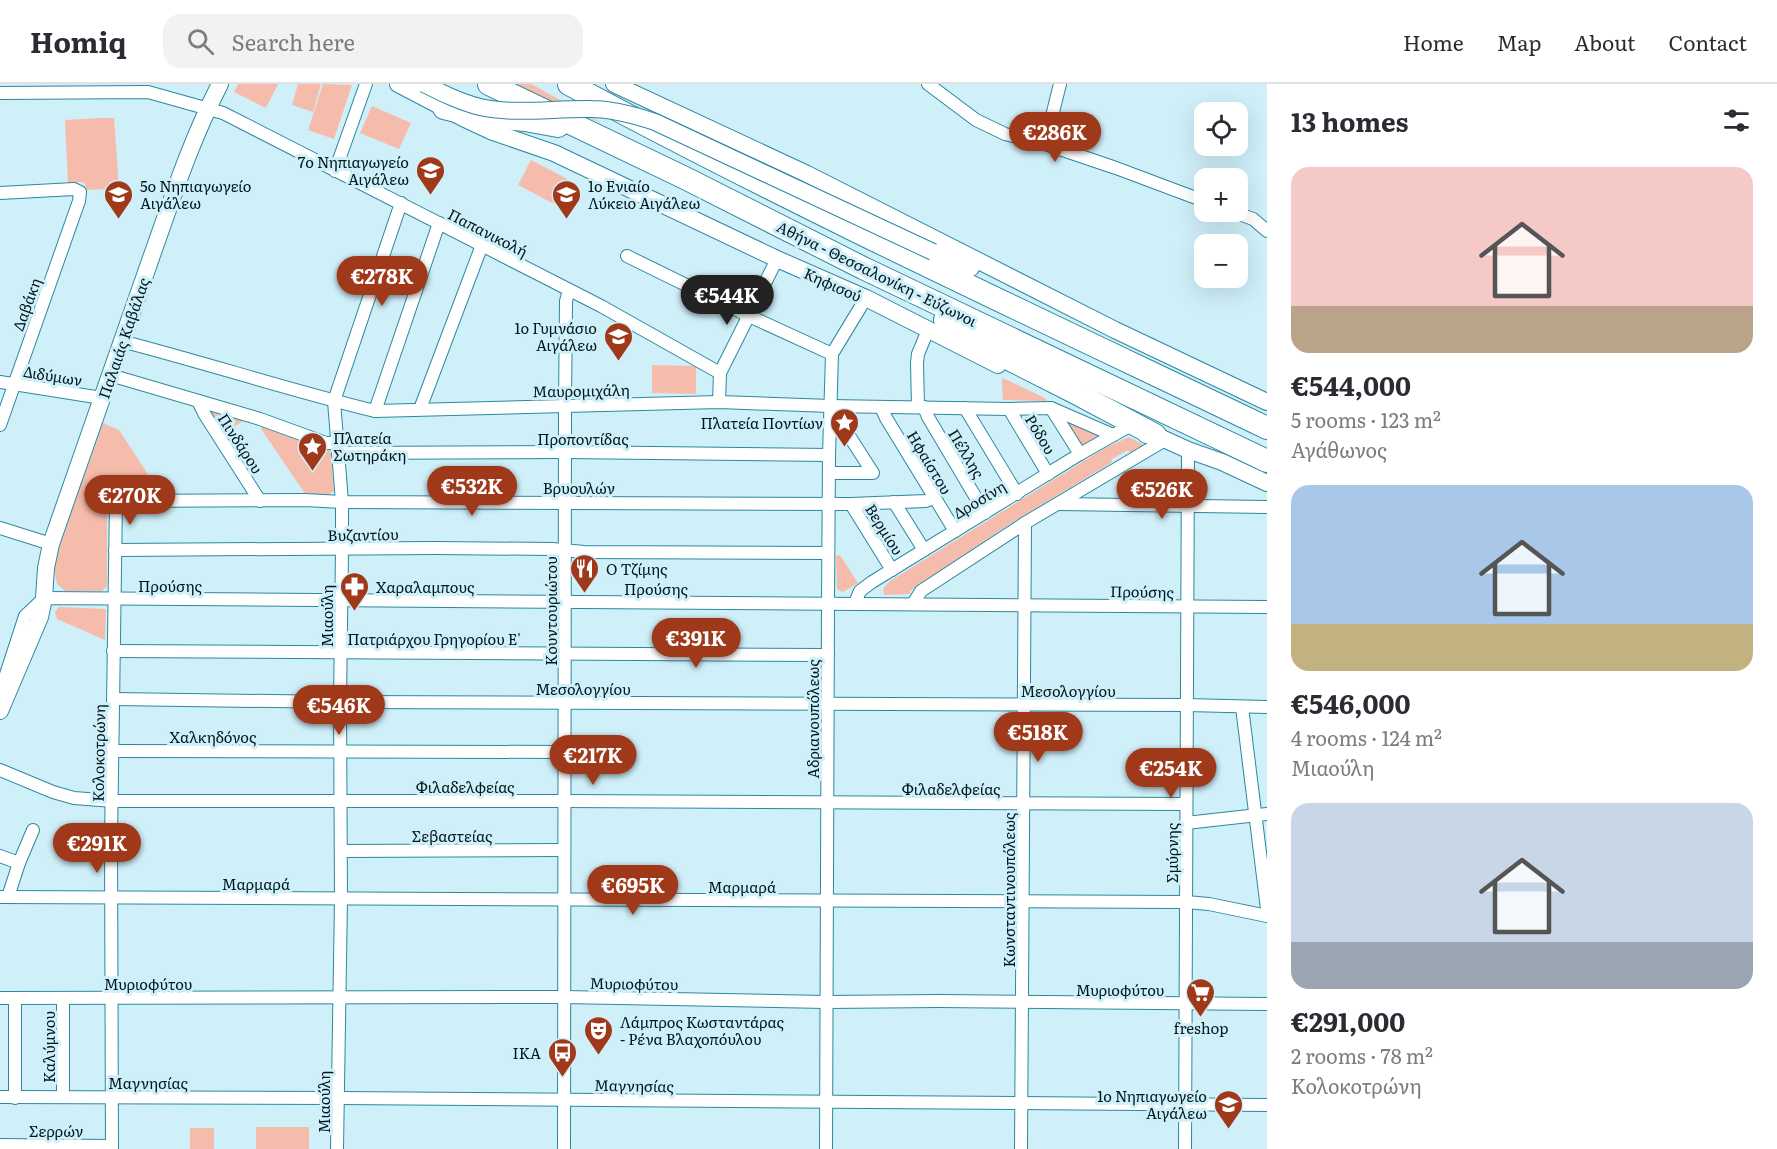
<!DOCTYPE html>
<html lang="en">
<head>
<meta charset="utf-8">
<style>
  :root { --surface:#fff; --page:#f2f2f3; --text:#2b2b33; --muted:#7c7c81; --line:#e1e1e2; --accent:#a03919 }
  body { margin:0; font-family:Literata,serif; background:var(--page); color:var(--text); height:100vh; display:flex; flex-direction:column; font-size:22px; white-space:nowrap }
  * { box-sizing:border-box; margin:0 }
  p { font-size:20px; color:var(--muted) }
  .icon { flex:none; width:33px; height:33px; fill:none; stroke:currentColor; stroke-width:2; stroke-linecap:round; stroke-linejoin:round }
  .map { position:relative; flex:1; overflow:hidden }
  .details { display:flex; flex-direction:column; background:var(--surface); width:510px }
  .details>* { flex:none }
  .controls { position:absolute; left:1194px; top:18px; display:grid; gap:12px }
  .controls a { display:grid; place-items:center; width:54px; height:54px; border-radius:12px; background:var(--surface); box-shadow:0 6px 24px #0002; font-size:30px }
  .price { position:absolute; translate:-50% -51px; padding:0 14px; border-radius:21px; background:var(--accent); color:#fff; font-size:20px; line-height:39px; filter:drop-shadow(0 2px 3px #0008) }
  .price::after { content:''; position:absolute; left:50%; top:36px; width:18px; height:14px; margin-left:-9px; background:inherit; clip-path:polygon(0 0,100% 0,50% 100%) }
  .price.current { background:#222; color:#fff }
  ul { padding:0; list-style:none }
  li { display:grid; align-content:center; gap:12px; height:318px; padding:0 24px }
  li span { display:grid; place-items:center; height:186px; border-radius:18px; color:#555 }
  li>.icon { margin-inline-start:auto }
  span .icon { width:108px; height:108px; fill:#fffc; stroke-width:1 }
  li b { font-size:26px }
  h2 { display:flex; justify-content:space-between; align-items:center; height:72px; padding:0 24px; font-size:26px }
  header { display:flex; align-items:center; gap:36px; box-sizing:border-box; height:84px; padding:0 30px; background:var(--surface); border-bottom:2px solid var(--line) }
  header strong { font-size:28px }
  nav { display:flex; gap:33px; margin-inline-start:auto; font-size:21px }
  .search { width:420px; height:54px; background:var(--page); display:flex; align-items:center; gap:15px; box-sizing:border-box; padding:0 21px; border-radius:18px; color:var(--muted); font-size:22px }
  main { display:flex; flex:1; min-height:0 }
  .map>svg:first-child { display:block }
</style>
</head>
<body>
<header>
<strong>Homiq</strong>
<div class="search"><svg class="icon" aria-label="search" viewBox="0 0 24 24"><circle cx="10" cy="10" r="6"/><path d="M15 15l6 6"/></svg>Search here</div>
<nav><a>Home</a><a>Map</a><a>About</a><a>Contact</a></nav>
</header>
<main>
<div class="map">
<svg width="1267" height="1065" viewBox="0 0 1267 1065">
  <rect width="100%" height="100%" fill="#cfeff9"/>
  <g fill="#f6bcab">
    <path d="M238,0H278L266,24L234,8Z"/>
    <path d="M298,0H321L313,28L292,21Z"/>
    <path d="M323,0L352,1L334,55L308,46Z"/>
    <path d="M512,0H531L602,39L539,14Z"/>
    <path d="M372,22L411,39L399,65L360,49Z"/>
    <path d="M101,34H114L119,104L87,106L84,98L68,99L65,36Z"/>
    <path d="M531,76L573,98L560,123L518,101Z"/>
    <path d="M652,281L696,282V310L652,309Z"/>
    <path d="M1003,294L1045,314L1047,317L1003,316L1002,297Z"/>
    <path d="M205,326L244,336L222,352Z"/>
    <path d="M1062,334L1099,350V352L1080,363Z"/>
    <path d="M103,339L119,346L159,407L156,409L111,411L107,417V502L102,507H65L57,500L53,480Z"/>
    <path d="M263,340L331,367L334,407L328,411H306L261,345Z"/>
    <path d="M1129,353L1147,363L1133,372L1128,366L1112,375L1111,379L1011,439L910,507V510L884,511L883,505L890,497L1105,364Z"/>
    <path d="M840,471L858,499L843,508L837,505L836,472Z"/>
    <path d="M59,523L106,525L105,556L57,535L55,528Z"/>
    <rect x="256" y="1043" width="53" height="22"/>
    <rect x="190" y="1044" width="24" height="21"/>
  </g>
  <g fill="none" stroke-linecap="round" stroke-linejoin="round">
    <defs>
      <g id="street">
        <path d="M928,0L976,36L1005,50L1045,60L1116,84L1204,117"/>
        <path d="M0,9L148,8L223,29L601,222L720,289"/>
        <path d="M1045,60L1060,0"/>
        <path d="M335,87L366,0"/>
        <path d="M0,109L74,105L80,108L79,117L0,341"/>
        <path d="M1234,128L1253,135L1267,147"/>
        <path d="M627,172L749,232L832,270"/>
        <path d="M121,257C206,279 289,306 375,327L719,318L830,322L1009,325L1051,324L1113,351"/>
        <path d="M110,291L260,335L326,359H337"/>
        <path d="M0,298L102,314"/>
        <path d="M198,317L205,331L260,417"/>
        <path d="M719,318L720,289L777,175"/>
        <path d="M881,323L886,334L955,447"/>
        <path d="M918,323L917,279L918,270L928,246"/>
        <path d="M924,323L928,333L985,429"/>
        <path d="M965,324L1017,410"/>
        <path d="M1051,324L1080,370"/>
        <path d="M420,325L482,161"/>
        <path d="M1009,325L1048,390"/>
        <path d="M375,327L439,139"/>
        <path d="M338,369L565,368L829,371"/>
        <path d="M829,389H873L830,322"/>
        <path d="M894,418L924,466"/>
        <path d="M851,420L892,486"/>
        <path d="M1059,420L1267,423"/>
        <path d="M0,444L51,460"/>
        <path d="M115,466L435,464L552,465L584,468L828,469"/>
        <path d="M855,519L860,507L872,498L1080,370L1126,344"/>
        <path d="M913,520L921,507L1025,439L1165,356"/>
        <path d="M113,567L828,571"/>
        <path d="M0,609L25,532L44,514L1267,523"/>
        <path d="M114,615L340,618L1187,621L1267,623"/>
        <path d="M1242,623L1267,825"/>
        <path d="M113,667L565,668"/>
        <path d="M0,686L53,708L74,714L113,717H565L1186,720"/>
        <path d="M1186,739L1267,730"/>
        <path d="M341,767L564,766"/>
        <path d="M0,772L19,779"/>
        <path d="M0,813L1186,818L1209,820L1267,832"/>
        <path d="M8,813L19,779L33,746"/>
        <path d="M0,914L564,913L826,918L939,917L1267,920"/>
        <path d="M15,914V1014"/>
        <path d="M63,914V1013"/>
        <path d="M0,1013L338,1014L1267,1021"/>
        <path d="M0,1061L112,1062"/>
        <path d="M112,1065L111,757L116,417L305,416L342,418L851,420L926,417L934,414"/>
        <path d="M337,1065L341,815L340,618L342,465V418L334,317L401,119"/>
        <path d="M564,1065L565,321L566,217L569,206"/>
        <path d="M826,1065L828,520L829,371L832,270L866,214"/>
        <path d="M1021,1065L1025,439"/>
        <path d="M1185,1065L1188,366"/>
      </g>
      <g id="secondary">
        <path d="M398,0L463,34L493,48L554,69L777,175L866,214L998,281"/>
        <path d="M614,0L807,90L1115,246L1267,318"/>
        <path d="M933,168L971,184"/>
        <path d="M1146,351H1155L1188,366L1222,378L1267,399"/>
        <path d="M0,627L40,533L44,514L46,484L51,460C85,365 117,269 151,174C172,115 191,56 220,0"/>
      </g>
      <g id="highway">
        <path d="M489,0L685,94L863,184L1267,377"/>
        <path d="M569,0C797,123 1033,232 1267,344"/>
        <path d="M444,24L473,31L525,36L558,42"/>
        <path d="M945,236L991,266L1074,308L1155,351"/>
      </g>
    </defs>
    <use href="#street" stroke="#2b899f" stroke-width="14"/>
    <use href="#secondary" stroke="#2b899f" stroke-width="18"/>
    <use href="#highway" stroke="#2b899f" stroke-width="24"/>
    <use href="#street" stroke="#fff" stroke-width="12"/>
    <use href="#secondary" stroke="#fff" stroke-width="16"/>
    <use href="#highway" stroke="#fff" stroke-width="22"/>
    <defs>
      <path id="secondary-bridge" d="M424,0C442,9 460,18 480,23C517,31 554,24 591,25C613,25 634,31 655,38L933,168"/>
    </defs>
    <use href="#secondary-bridge" stroke="#2b899f" stroke-width="18" stroke-linecap="butt"/>
    <use href="#secondary-bridge" stroke="#fff" stroke-width="16"/>
  </g>
  <defs>
    <symbol id="school-pin" viewBox="-11 -11 22 30"><path d="M0 17L-7.5 6A9.5 9.5 0 1 1 7.5 6Z" fill="#a03919" stroke="#cfeff9"/><path d="M0-5L7-2L0 1L-7-2ZM-4 1L0 2.5L4 1V4Q0 6-4 4Z" fill="#fff"/></symbol>
    <symbol id="sight-pin" viewBox="-11 -11 22 30"><path d="M0 17L-7.5 6A9.5 9.5 0 1 1 7.5 6Z" fill="#a03919" stroke="#cfeff9"/><path d="M0-6L1.8-2.2L6-1.7L2.9 1.2L3.7 5.4L0 3.3L-3.7 5.4L-2.9 1.2L-6-1.7L-1.8-2.2Z" fill="#fff"/></symbol>
    <symbol id="restaurant-pin" viewBox="-11 -11 22 30"><path d="M0 17L-7.5 6A9.5 9.5 0 1 1 7.5 6Z" fill="#a03919" stroke="#cfeff9"/><path d="M-5-6h1v4h1v-4h1v4h1v-4h1v5L-1.5 .5V6h-2V.5L-5-1ZM5-6V6H3V1.5H1.5Q1.5-4 5-6Z" fill="#fff"/></symbol>
    <symbol id="pharmacy-pin" viewBox="-11 -11 22 30"><path d="M0 17L-7.5 6A9.5 9.5 0 1 1 7.5 6Z" fill="#a03919" stroke="#cfeff9"/><path d="M-2-6h4v4h4v4h-4v4h-4v-4h-4v-4h4Z" fill="#fff"/></symbol>
    <symbol id="supermarket-pin" viewBox="-11 -11 22 30"><path d="M0 17L-7.5 6A9.5 9.5 0 1 1 7.5 6Z" fill="#a03919" stroke="#cfeff9"/><path d="M-6-5.5h2.5l.6 2H6L4.5 2H-2.5L-4.4-4H-6ZM-1.5 3.2a1.3 1.3 0 1 0 .1 0ZM3 3.2a1.3 1.3 0 1 0 .1 0Z" fill="#fff"/></symbol>
    <symbol id="theatre-pin" viewBox="-11 -11 22 30"><path d="M0 17L-7.5 6A9.5 9.5 0 1 1 7.5 6Z" fill="#a03919" stroke="#cfeff9"/><path d="M-5-5.5Q0-4 5-5.5V0Q5 5 0 6Q-5 5-5 0ZM-3.3-2.5H-1v1.5H-3.3ZM1-2.5H3.3v1.5H1ZM-2.8 1Q0 5.5 2.8 1Z" fill="#fff"/></symbol>
    <symbol id="bus-pin" viewBox="-11 -11 22 30"><path d="M0 17L-7.5 6A9.5 9.5 0 1 1 7.5 6Z" fill="#a03919" stroke="#cfeff9"/><path d="M-5-6H5V4H4V6H2V4H-2V6H-4V4H-5ZM-3.5-4V0h7V-4ZM-3.5 1.2v1.5H-2V1.2ZM2 1.2v1.5H3.5V1.2Z" fill="#fff"/></symbol>
  </defs>
  <g fill-rule="evenodd">
    <use href="#school-pin" x="414" y="70" width="33" height="45"/>
    <use href="#school-pin" x="102" y="94" width="33" height="45"/>
    <use href="#school-pin" x="550" y="94" width="33" height="45"/>
    <use href="#school-pin" x="602" y="236" width="33" height="45"/>
    <use href="#sight-pin" x="828" y="322" width="33" height="45"/>
    <use href="#sight-pin" x="296" y="346" width="33" height="45"/>
    <use href="#restaurant-pin" x="568" y="468" width="33" height="45"/>
    <use href="#pharmacy-pin" x="338" y="486" width="33" height="45"/>
    <use href="#supermarket-pin" x="1184" y="892" width="33" height="45"/>
    <use href="#theatre-pin" x="582" y="930" width="33" height="45"/>
    <use href="#bus-pin" x="546" y="952" width="33" height="45"/>
    <use href="#school-pin" x="1212" y="1004" width="33" height="45"/>
  </g>
  <g text-anchor="middle" dominant-baseline="central" stroke-width="6" stroke-linejoin="round" paint-order="stroke">
    <g font-size="15" fill="#001920" stroke="#cfeff9" text-anchor="start">
      <text x="409" y="77" text-anchor="end">7ο Νηπιαγωγείο<tspan x="409" dy="17">Αιγάλεω</tspan></text>
      <text x="140" y="101">5ο Νηπιαγωγείο<tspan x="140" dy="17">Αιγάλεω</tspan></text>
      <text x="588" y="101">1ο Ενιαίο<tspan x="588" dy="17">Λύκειο Αιγάλεω</tspan></text>
      <text x="597" y="243" text-anchor="end">1ο Γυμνάσιο<tspan x="597" dy="17">Αιγάλεω</tspan></text>
      <text x="823" y="338" text-anchor="end">Πλατεία Ποντίων</text>
      <text x="333" y="353">Πλατεία<tspan x="333" dy="17">Σωτηράκη</tspan></text>
      <text x="606" y="484">Ο Τζίμης</text>
      <text x="376" y="502">Χαραλαμπους</text>
      <text x="620" y="937">Λάμπρος Κωσταντάρας<tspan x="620" dy="17">- Ρένα Βλαχοπόυλου</tspan></text>
      <text x="1201" y="943" text-anchor="middle">freshop</text>
      <text x="541" y="968" text-anchor="end">ΙΚΑ</text>
      <text x="1207" y="1011" text-anchor="end">1ο Νηπιαγωγείο<tspan x="1207" dy="17">Αιγάλεω</tspan></text>
    </g>
    <g font-size="15" fill="#001920" stroke="#cfeff9">
      <text transform="translate(488 148) rotate(27)">Παπανικολή</text>
      <text transform="translate(877 189) rotate(26)">Αθήνα - Θεσσαλονίκη - Εύζωνοι</text>
      <text transform="translate(833 200) rotate(24)">Κηφισού</text>
      <text transform="translate(26 220) rotate(-70)">Δαβάκη</text>
      <text transform="translate(123 254) rotate(-71)">Παλαιάς Καβάλας</text>
      <text transform="translate(53 291) rotate(9)">Διδύμων</text>
      <text transform="translate(581 306) rotate(-1)">Μαυρομιχάλη</text>
      <text transform="translate(1041 350) rotate(59)">Ρόδου</text>
      <text x="583" y="354">Προποντίδας</text>
      <text transform="translate(241 359) rotate(57)">Πινδάρου</text>
      <text transform="translate(967 369) rotate(59)">Πέλλης</text>
      <text transform="translate(930 378) rotate(59)">Ηφαίστου</text>
      <text x="579" y="403">Βρυουλών</text>
      <text transform="translate(979 415) rotate(-31)">Δροσίνη</text>
      <text transform="translate(885 445) rotate(58)">Βερμίου</text>
      <text transform="translate(363 450) rotate(-1)">Βυζαντίου</text>
      <text x="170" y="501">Προύσης</text>
      <text x="656" y="504">Προύσης</text>
      <text transform="translate(1142 507) rotate(1)">Προύσης</text>
      <text transform="translate(550 527) rotate(-90)">Κουντουριώτου</text>
      <text transform="translate(326 532) rotate(-90)">Μιαούλη</text>
      <text x="434" y="554">Πατριάρχου Γρηγορίου Ε'</text>
      <text x="583" y="604">Μεσολογγίου</text>
      <text x="1068" y="606">Μεσολογγίου</text>
      <text transform="translate(812 635) rotate(-90)">Αδριανουπόλεως</text>
      <text x="213" y="652">Χαλκηδόνος</text>
      <text transform="translate(98 669) rotate(-89)">Κολοκοτρώνη</text>
      <text x="465" y="702">Φιλαδελφείας</text>
      <text x="951" y="704">Φιλαδελφείας</text>
      <text x="452" y="751">Σεβαστείας</text>
      <text transform="translate(1171 769) rotate(-90)">Σμύρνης</text>
      <text x="256" y="799">Μαρμαρά</text>
      <text x="742" y="802">Μαρμαρά</text>
      <text transform="translate(1008 806) rotate(-90)">Κωνσταντινουπόλεως</text>
      <text x="148" y="899">Μυριοφύτου</text>
      <text transform="translate(634 899) rotate(1)">Μυριοφύτου</text>
      <text x="1120" y="905">Μυριοφύτου</text>
      <text transform="translate(48 963) rotate(-90)">Καλύμνου</text>
      <text x="148" y="998">Μαγνησίας</text>
      <text transform="translate(634 1001) rotate(1)">Μαγνησίας</text>
      <text transform="translate(323 1018) rotate(-90)">Μιαούλη</text>
      <text x="56" y="1046">Σερρών</text>
    </g>
  </g>
</svg>
<div class="controls">
<a><svg class="icon" aria-label="locate" viewBox="0 0 24 24"><circle cx="12" cy="12" r="6"/><path d="M12 2v4M12 18v4M2 12h4M18 12h4"/></svg></a>
<a>+</a>
<a>−</a>
</div>
<b class="price" style="left:1055px;top:79px">€286K</b>
<b class="price" style="left:382px;top:223px">€278K</b>
<b class="price current" style="left:727px;top:242px">€544K</b>
<b class="price" style="left:472px;top:433px">€532K</b>
<b class="price" style="left:1162px;top:436px">€526K</b>
<b class="price" style="left:130px;top:442px">€270K</b>
<b class="price" style="left:696px;top:585px">€391K</b>
<b class="price" style="left:339px;top:652px">€546K</b>
<b class="price" style="left:1038px;top:679px">€518K</b>
<b class="price" style="left:593px;top:702px">€217K</b>
<b class="price" style="left:1171px;top:715px">€254K</b>
<b class="price" style="left:97px;top:790px">€291K</b>
<b class="price" style="left:633px;top:832px">€695K</b>
</div>
<section class="details">
<h2>13 homes<svg class="icon" aria-label="filters" viewBox="0 0 24 24"><path d="M4 7h16M4 17h16"/><circle cx="9" cy="7" r="2"/><circle cx="15" cy="17" r="2"/></svg></h2>
<ul>
<li><span style="background:linear-gradient(#f6c9c9 75%,#b9a48a 0)"><svg class="icon" aria-label="home" viewBox="0 0 24 24"><path d="M3 11l9-7 9 7M6 9v11h12V9"/></svg></span><div><b>€544,000</b><p>5 rooms · 123 m²</p><p>Αγάθωνος</p></div></li>
<li><span style="background:linear-gradient(#a9c7e8 75%,#c2b280 0)"><svg class="icon" aria-label="home" viewBox="0 0 24 24"><path d="M3 11l9-7 9 7M6 9v11h12V9"/></svg></span><div><b>€546,000</b><p>4 rooms · 124 m²</p><p>Μιαούλη</p></div></li>
<li><span style="background:linear-gradient(#c9d6e8 75%,#9aa5b1 0)"><svg class="icon" aria-label="home" viewBox="0 0 24 24"><path d="M3 11l9-7 9 7M6 9v11h12V9"/></svg></span><div><b>€291,000</b><p>2 rooms · 78 m²</p><p>Κολοκοτρώνη</p></div></li>
</ul>
</section>
</main>
</body>
</html>
